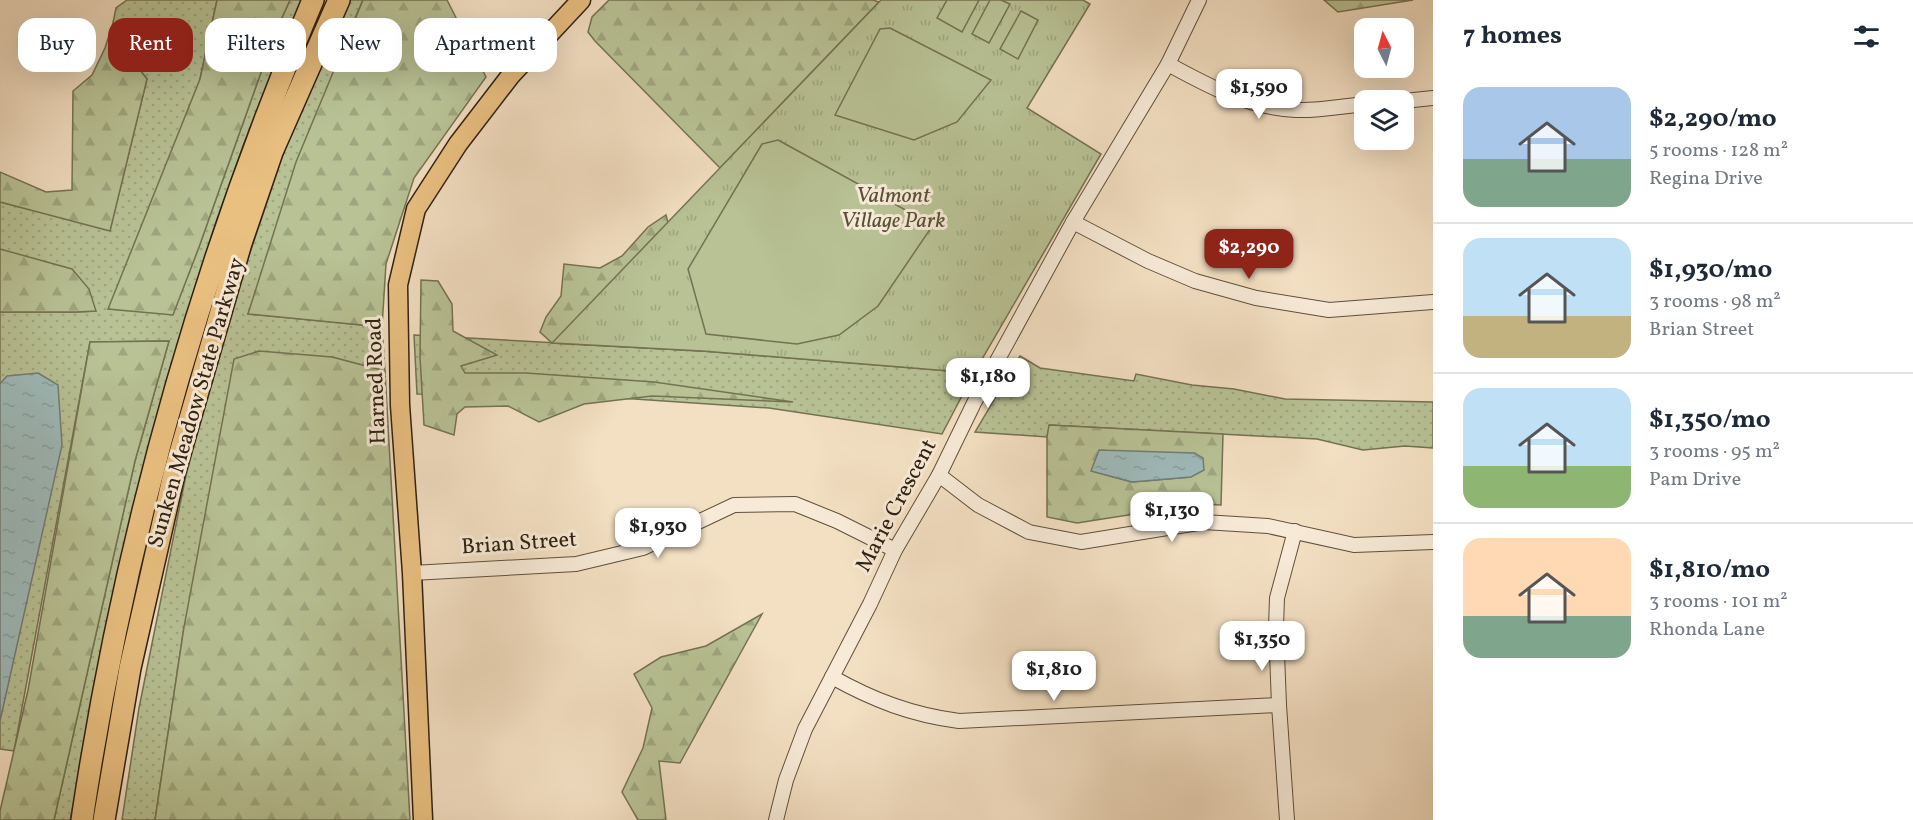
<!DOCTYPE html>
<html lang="en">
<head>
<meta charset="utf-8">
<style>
  :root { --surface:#fff; --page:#f2f2f3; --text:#1f2937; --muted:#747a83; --line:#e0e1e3; --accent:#8f2418 }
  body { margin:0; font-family:Vollkorn,serif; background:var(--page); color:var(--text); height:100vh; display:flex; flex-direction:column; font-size:22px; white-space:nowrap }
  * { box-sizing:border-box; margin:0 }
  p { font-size:20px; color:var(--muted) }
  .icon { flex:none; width:33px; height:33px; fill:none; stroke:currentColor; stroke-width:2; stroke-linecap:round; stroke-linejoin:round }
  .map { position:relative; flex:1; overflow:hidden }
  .side { display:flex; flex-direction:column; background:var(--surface); width:480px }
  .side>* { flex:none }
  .banner { position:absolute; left:18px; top:18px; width:570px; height:54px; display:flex; gap:12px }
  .needle { width:39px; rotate:354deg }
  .controls { position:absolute; left:1354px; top:18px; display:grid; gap:12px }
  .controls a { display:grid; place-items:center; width:60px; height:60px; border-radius:12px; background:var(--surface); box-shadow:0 6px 24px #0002; font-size:30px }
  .price { position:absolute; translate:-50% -51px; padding:0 14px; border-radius:12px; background:#fff; color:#222; font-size:20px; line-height:39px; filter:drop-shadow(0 2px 3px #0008) }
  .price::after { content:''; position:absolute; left:50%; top:36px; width:18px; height:14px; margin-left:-9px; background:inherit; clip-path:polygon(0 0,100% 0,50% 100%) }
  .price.active { background:var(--accent); color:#fff }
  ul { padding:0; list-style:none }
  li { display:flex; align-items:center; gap:18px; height:150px; padding:0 30px }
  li+li { border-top:2px solid var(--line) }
  li span { display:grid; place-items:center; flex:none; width:168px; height:120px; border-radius:18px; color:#555 }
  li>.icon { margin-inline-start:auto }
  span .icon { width:72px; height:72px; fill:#fffc; stroke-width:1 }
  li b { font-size:26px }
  h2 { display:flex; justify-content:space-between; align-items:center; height:72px; padding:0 30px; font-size:26px }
  .tag { padding:0 21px; border-radius:18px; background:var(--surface); box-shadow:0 6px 24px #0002; font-size:21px; line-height:54px }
  .tag.active { background:var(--accent); color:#fff }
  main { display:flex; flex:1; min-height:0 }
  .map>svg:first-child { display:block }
</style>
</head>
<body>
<main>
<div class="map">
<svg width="1433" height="820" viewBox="0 0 1433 820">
  <defs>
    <pattern id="grass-dots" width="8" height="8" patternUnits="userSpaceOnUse" patternTransform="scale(1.5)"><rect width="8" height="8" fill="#b8c295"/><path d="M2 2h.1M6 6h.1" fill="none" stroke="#9ea67f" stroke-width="1.8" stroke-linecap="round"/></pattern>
    <pattern id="forest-firs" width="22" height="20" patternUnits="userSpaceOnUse" patternTransform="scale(1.5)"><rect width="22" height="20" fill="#b8c295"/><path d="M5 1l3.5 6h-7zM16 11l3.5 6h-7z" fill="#9ea67f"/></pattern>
    <pattern id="park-tufts" width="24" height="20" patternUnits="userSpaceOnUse" patternTransform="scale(1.5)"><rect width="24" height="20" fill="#b8c295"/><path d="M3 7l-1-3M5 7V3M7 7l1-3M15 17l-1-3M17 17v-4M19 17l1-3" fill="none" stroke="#9ea67f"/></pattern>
    <pattern id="water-ripples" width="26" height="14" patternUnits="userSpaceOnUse" patternTransform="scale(1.5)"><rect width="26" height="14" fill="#9ebbbb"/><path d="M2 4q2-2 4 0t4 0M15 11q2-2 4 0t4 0" fill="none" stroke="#88a0a0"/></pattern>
  </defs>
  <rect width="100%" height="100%" fill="#f3dfc2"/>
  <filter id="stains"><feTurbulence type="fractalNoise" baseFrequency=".00333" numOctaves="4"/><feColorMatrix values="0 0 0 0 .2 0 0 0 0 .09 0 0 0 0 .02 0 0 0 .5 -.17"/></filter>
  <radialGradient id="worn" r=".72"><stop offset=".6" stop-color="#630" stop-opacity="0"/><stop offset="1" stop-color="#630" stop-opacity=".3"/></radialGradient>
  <g fill="url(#grass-dots)" stroke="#747252" stroke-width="1.5">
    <path d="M127,0H217L200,79L173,314L199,247L275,33L290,0H306L143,474L70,820H54L135,461L169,341L90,342L14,751L0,749V312H76L95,311L31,259L0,250V202L110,230L147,79L132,60L113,23L116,8Z"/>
    <path d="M346,0H363L348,34L248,314L382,327L385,371L332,357L184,627L155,820H122L139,708L185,480L220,342L293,125Z"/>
    <path d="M414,335L702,351L974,373L942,434L769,408L605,397L417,394Z"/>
    <path d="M1020,356L1040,368L1134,381L1136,374L1192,385L1234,389L1285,399L1433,402V448L1405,446L1363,450L1317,439L1050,425L1047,437L975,432Z"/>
  </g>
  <g fill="url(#forest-firs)" stroke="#747252" stroke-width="1.5" fill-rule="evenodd">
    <path d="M217,0H290L275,33L199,247L173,315L108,309L200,79Z"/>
    <path d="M363,0H447L486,77L414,178L386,264L382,327L248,314L296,162Z"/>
    <path d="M609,0H873L879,2L720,168L595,41L588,32L592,17Z"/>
    <path d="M1324,0H1413L1338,12Z"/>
    <path d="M113,23L132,60L147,79L110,231L0,202V172L46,192L72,190L73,91L92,75L105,48Z"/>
    <path d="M666,215L702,351L552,343L540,332L546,317L561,296L564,264L600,268L622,256L648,227Z"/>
    <path d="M0,249L72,269L89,289L96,311L76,312H0Z"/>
    <path d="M421,280L438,281L452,304L453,331L497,355L461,366L465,373H526L654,382L793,402L652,396L584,404L539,422L508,406L465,407L457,414L454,435L424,425L420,357Z"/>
    <path d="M169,341L135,461L54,820H0V811L28,690L90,342Z"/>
    <path d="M259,351L332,357L385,371L410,820H155L184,627L234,359Z"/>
    <path d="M1049,425L1223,434L1221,505L1199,504L1077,523L1047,517V437ZM1092,471L1191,477L1132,482Z"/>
    <path d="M762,614L680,763L659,761L666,820H638L622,792L643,748L652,708L634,674L661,657L706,646Z"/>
  </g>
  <path fill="url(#park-tufts)" stroke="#747252" stroke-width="1.5" d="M881,0H1083L1090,4L1027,108L1101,154L974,373L702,351L552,343Z"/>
  <g fill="#b8c295" stroke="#747252" stroke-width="1.5">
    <path d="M947,0H979L962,32L937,18Z"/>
    <path d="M990,0H1001L1010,4L989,43L972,34Z"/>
    <path d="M1021,11L1038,20L1018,59L1000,49Z"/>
    <path d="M890,28L991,80L957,122L914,140L835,115L880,29Z"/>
    <path d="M778,140L933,225L878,306L839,335L797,344L706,334L688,269L762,144Z"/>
  </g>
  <g fill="url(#water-ripples)" stroke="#727d77" stroke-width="1.5">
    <path d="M38,373L58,385L62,445L0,721V384L7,376Z"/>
    <path d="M1099,450L1194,453L1203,458L1204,470L1191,477L1132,482L1091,471Z"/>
  </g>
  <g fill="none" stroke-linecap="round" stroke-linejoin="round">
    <defs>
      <g id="minor">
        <path d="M1168,64C1208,86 1249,108 1296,110C1319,111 1343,106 1365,104"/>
        <path d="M1404,101L1433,98"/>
        <path d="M1073,222L1148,261L1195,281L1256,298L1329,310L1433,302"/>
        <path d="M939,475L978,505L1029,532L1081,542L1204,522L1268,526L1354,545L1433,542"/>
        <path d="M412,573L576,564L643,548L734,505L795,504L837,521L895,550"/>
        <path d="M832,677C873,700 912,715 959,721L1279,705"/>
        <path d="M776,820L786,780L805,729L870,604L895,550L939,475L974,403L1073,222L1168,64L1199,0"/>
        <path d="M1287,820L1279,705L1276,627L1277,598L1295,531"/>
      </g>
      <path id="major" d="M423,820L412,573L400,405L398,285L416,209L458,144L511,75L581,0"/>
      <g id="highway">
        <path d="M82,820C124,539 202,262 313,0"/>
        <path d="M104,820L130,668L174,474L241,243L272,152L339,0"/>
      </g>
    </defs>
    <use href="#minor" stroke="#60503c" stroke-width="16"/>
    <use href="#major" stroke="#2f2110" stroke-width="21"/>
    <use href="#highway" stroke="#2f2110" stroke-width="24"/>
    <use href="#minor" stroke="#f7ead7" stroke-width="14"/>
    <use href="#major" stroke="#eac081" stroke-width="18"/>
    <use href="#highway" stroke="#eac081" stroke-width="21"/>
  </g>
  <g text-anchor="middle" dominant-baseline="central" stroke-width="6" stroke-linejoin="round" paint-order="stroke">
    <g font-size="22" font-style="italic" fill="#585138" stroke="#f7ead7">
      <text x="893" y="196">Valmont<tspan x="893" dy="25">Village Park</tspan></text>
    </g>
    <g font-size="22" fill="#2f2110" stroke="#f7ead7">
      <text transform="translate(377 381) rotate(-92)">Harned Road</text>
      <text transform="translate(197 403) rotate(-74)">Sunken Meadow State Parkway</text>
      <text transform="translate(897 506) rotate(-62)">Marie Crescent</text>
      <text transform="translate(519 544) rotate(-4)">Brian Street</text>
    </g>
  </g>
  <rect width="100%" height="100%" filter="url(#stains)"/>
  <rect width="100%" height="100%" fill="url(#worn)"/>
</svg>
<div class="controls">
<a><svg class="needle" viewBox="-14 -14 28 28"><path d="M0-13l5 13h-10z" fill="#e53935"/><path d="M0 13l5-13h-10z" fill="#747a83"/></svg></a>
<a><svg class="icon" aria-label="layers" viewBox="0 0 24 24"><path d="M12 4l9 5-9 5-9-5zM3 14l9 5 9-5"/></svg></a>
</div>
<b class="price" style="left:1259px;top:120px">$1,590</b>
<b class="price active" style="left:1249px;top:280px">$2,290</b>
<b class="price" style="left:988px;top:409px">$1,180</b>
<b class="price" style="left:1172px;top:543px">$1,130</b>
<b class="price" style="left:658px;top:559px">$1,930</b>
<b class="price" style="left:1262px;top:672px">$1,350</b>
<b class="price" style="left:1054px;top:702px">$1,810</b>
<div class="banner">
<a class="tag">Buy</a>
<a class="tag active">Rent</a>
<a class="tag">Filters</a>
<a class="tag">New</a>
<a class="tag">Apartment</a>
</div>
</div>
<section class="side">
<h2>7 homes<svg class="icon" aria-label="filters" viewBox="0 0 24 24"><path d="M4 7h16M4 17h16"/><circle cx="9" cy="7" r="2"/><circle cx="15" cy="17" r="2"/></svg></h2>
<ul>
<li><span style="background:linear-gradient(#a9c7e8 60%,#7fa58c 0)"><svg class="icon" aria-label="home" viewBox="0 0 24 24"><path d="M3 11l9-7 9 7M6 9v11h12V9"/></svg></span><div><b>$2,290/mo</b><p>5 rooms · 128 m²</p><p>Regina Drive</p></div></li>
<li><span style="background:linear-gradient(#bfe0f5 65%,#c2b280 0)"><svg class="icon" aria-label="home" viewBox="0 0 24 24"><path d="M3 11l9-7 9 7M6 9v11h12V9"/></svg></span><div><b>$1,930/mo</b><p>3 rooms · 98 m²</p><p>Brian Street</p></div></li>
<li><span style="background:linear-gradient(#bfe0f5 65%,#8fb573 0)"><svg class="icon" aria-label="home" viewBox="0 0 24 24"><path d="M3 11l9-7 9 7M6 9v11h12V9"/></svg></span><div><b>$1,350/mo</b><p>3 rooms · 95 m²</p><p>Pam Drive</p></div></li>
<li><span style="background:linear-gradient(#ffd9b3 65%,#7fa58c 0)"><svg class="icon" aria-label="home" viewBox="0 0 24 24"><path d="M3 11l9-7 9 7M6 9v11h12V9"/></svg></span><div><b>$1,810/mo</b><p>3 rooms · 101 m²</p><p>Rhonda Lane</p></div></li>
</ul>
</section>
</main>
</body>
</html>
